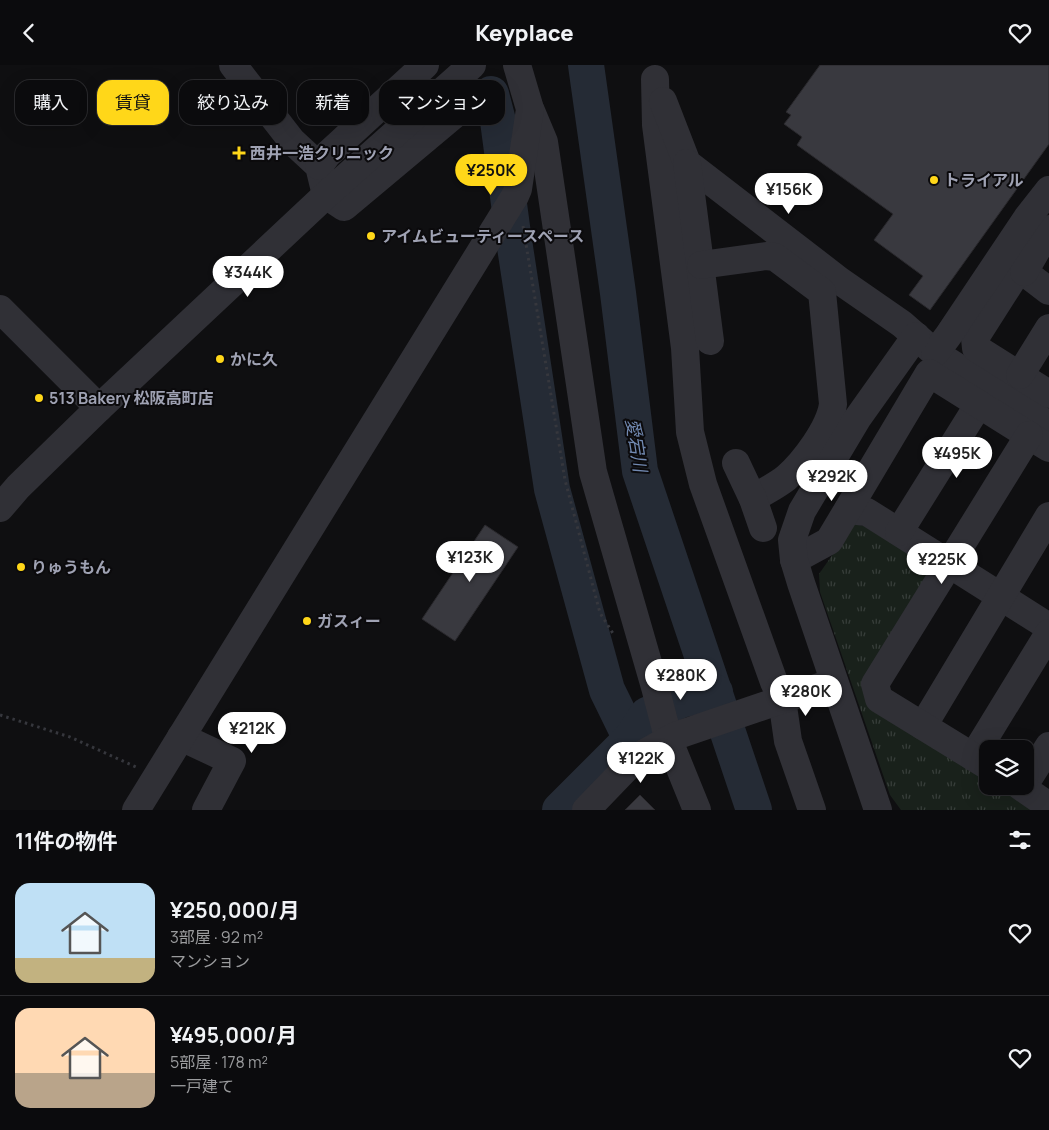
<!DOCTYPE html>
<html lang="ja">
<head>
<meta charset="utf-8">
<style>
  :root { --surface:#0b0b0d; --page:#141416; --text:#f1f3f6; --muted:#9a9b9d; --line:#2b2b2e; --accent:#ffd719 }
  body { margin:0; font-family:Manrope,"Noto Sans JP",sans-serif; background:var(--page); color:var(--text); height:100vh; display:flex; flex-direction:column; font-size:19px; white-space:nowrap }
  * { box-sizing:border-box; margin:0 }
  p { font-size:16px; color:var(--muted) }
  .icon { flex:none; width:28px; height:28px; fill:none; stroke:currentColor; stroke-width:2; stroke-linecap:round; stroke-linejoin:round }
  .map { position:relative; height:745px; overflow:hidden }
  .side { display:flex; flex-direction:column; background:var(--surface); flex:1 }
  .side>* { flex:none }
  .guide { position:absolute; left:15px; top:15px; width:500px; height:45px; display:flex; gap:10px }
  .buttons { position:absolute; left:979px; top:675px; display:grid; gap:10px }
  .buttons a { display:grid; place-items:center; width:55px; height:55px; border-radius:10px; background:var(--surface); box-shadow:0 5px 20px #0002,0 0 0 1px var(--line); font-size:25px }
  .price { position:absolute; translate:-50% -42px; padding:0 11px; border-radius:18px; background:#fff; color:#222; font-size:16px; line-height:32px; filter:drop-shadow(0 1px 2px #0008) }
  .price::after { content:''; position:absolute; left:50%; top:30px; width:15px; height:11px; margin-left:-8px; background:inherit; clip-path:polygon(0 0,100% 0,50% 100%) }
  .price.current { background:var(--accent); color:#111 }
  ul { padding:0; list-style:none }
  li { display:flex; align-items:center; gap:15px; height:125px; padding:0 15px }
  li+li { border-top:1px solid var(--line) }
  li span { display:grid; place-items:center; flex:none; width:140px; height:100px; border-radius:15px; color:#555 }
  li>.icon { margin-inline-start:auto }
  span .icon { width:60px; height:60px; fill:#fffc; stroke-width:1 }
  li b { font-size:21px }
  h2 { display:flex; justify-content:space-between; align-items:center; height:60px; padding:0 15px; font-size:21px }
  .chip { padding:0 18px; border-radius:15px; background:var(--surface); box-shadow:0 5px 20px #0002,0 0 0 1px var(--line); font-size:18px; line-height:45px }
  .chip.current { background:var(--accent); color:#111 }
  header { display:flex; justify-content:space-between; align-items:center; height:65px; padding:0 15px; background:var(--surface); font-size:22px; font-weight:800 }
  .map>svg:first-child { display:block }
</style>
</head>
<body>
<header><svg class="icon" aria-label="back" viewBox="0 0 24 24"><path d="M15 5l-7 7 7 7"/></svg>Keyplace<svg class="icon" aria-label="heart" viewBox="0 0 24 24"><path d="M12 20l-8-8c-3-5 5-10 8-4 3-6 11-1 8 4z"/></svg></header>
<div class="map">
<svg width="1049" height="745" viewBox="0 0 1049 745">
  <defs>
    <pattern id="park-tufts" width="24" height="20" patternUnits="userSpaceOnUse" patternTransform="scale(1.25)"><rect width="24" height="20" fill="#19211b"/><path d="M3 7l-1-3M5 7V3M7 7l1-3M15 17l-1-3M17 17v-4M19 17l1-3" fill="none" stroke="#373e3a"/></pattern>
  </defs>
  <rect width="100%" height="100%" fill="#0f0f11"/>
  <path fill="url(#park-tufts)" d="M854,459L876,463L934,498L864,626L987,712L988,721H1002L1040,745H901L890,730L820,527L819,509Z"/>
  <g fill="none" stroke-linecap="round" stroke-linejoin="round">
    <g stroke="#252b35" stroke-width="36">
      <path d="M586,0L618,228L640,406L754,745"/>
      <path d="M491,29L498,56L513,169L552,424L607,625L631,674"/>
      <path d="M560,745L631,674L647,650L681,635L715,627"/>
    </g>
  </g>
  <g fill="#39393f" stroke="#2a292d">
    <path d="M820,0H1049V79L930,245L909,230L923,211L874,175L893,149L797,80L802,72L784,59L791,50L786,47Z"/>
    <path d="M485,460L518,482L455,576L422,554Z"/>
    <path d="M640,730L655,745H625Z"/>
  </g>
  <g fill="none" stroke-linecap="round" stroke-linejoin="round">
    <g stroke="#36373d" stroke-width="3" stroke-dasharray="2.5 4" stroke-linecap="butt">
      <path d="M523,161L565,415L600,548L614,570"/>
      <path d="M0,650L70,672L136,702"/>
    </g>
    <g stroke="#303036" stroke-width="28">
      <path d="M233,0L292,76L319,101L326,130L344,142L473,34"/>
      <path d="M655,14L656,60L685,283L690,367L703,419L774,617L782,634L788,676L812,745"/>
      <path d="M663,36L687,98L840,216L902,259L935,288L1049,360"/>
      <path d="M531,46L544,77L593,407L655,622L669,676L697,745"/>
      <path d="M687,98L710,276"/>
      <path d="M319,101L327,90L425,0"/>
      <path d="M1003,195L1024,207L1049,226"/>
      <path d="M701,200L766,191L775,192L822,227L833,339C830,363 804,397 786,413C776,421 763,427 753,434"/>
      <path d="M1019,204L975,273L976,283L1049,329"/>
      <path d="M1024,207L1049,164"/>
      <path d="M0,244L99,343"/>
      <path d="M935,288L948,271L1027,153L1049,125"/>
      <path d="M1020,310L1049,263"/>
      <path d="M736,398L753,434L763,463"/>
      <path d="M0,443L18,422L99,343L326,130L472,0"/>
      <path d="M848,445L867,447L1049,562"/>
      <path d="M899,467L979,339"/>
      <path d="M794,495L829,476L929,308L1049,383"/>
      <path d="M923,661L1049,451"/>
      <path d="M181,672L232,696L206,745"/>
      <path d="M973,692L1049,568"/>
      <path d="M988,701L879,634L875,619L1029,370"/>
      <path d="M1025,719L1049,681"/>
      <path d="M1020,721L1049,741"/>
      <path d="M136,745L515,131L518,124L530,44L517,0"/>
      <path d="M586,745L636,693L675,671L834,617"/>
      <path d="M878,745L801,518L794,495L792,475L802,446L857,354L916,271"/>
    </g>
  </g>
  <g fill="#ffd719" stroke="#0b0a0c" stroke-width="2">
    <path d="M236.5 80.5h5v5h5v5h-5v5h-5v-5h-5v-5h5z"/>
    <circle cx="934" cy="115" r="5"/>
    <circle cx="371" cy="171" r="5"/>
    <circle cx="220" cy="294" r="5"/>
    <circle cx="39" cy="333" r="5"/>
    <circle cx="21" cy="502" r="5"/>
    <circle cx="307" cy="556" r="5"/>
  </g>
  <g text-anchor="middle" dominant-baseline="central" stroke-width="4" stroke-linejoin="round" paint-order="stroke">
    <g font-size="16" font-weight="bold" fill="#9fa2b3" stroke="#0b0a0c" text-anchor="start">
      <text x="250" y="88">西井一浩クリニック</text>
      <text x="944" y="115">トライアル</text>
      <text x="381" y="171">アイムビューティースペース</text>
      <text x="230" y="294">かに久</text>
      <text x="49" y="333">513 Bakery 松阪高町店</text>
      <text x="31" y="502">りゅうもん</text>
      <text x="317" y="556">ガスィー</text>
    </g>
    <g font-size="18" font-style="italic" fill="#728ab2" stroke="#0b0a0c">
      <text transform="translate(637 380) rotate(81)">愛宕川</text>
    </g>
  </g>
</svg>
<div class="buttons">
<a><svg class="icon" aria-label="layers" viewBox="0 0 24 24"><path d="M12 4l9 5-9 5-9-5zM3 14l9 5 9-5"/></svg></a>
</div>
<b class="price current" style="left:491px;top:131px">¥250K</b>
<b class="price" style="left:789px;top:150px">¥156K</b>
<b class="price" style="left:248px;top:233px">¥344K</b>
<b class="price" style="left:957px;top:414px">¥495K</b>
<b class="price" style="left:832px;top:437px">¥292K</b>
<b class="price" style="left:470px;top:518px">¥123K</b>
<b class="price" style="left:942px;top:520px">¥225K</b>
<b class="price" style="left:681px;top:636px">¥280K</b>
<b class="price" style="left:806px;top:652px">¥280K</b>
<b class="price" style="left:252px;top:689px">¥212K</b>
<b class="price" style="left:641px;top:719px">¥122K</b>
<div class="guide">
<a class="chip">購入</a>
<a class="chip current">賃貸</a>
<a class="chip">絞り込み</a>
<a class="chip">新着</a>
<a class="chip">マンション</a>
</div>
</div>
<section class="side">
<h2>11件の物件<svg class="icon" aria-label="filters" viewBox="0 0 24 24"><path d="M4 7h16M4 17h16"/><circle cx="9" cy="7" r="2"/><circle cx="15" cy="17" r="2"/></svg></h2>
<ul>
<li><span style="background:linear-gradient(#bfe0f5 75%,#c2b280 0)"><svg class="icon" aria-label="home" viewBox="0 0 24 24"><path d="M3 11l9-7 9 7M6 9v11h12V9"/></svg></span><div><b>¥250,000/月</b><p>3部屋 · 92 m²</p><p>マンション</p></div><svg class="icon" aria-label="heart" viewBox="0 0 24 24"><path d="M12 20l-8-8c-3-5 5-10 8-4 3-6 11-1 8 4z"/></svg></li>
<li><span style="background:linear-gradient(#ffd9b3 65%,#b9a48a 0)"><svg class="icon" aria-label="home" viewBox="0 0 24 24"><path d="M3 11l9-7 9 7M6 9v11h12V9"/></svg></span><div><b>¥495,000/月</b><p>5部屋 · 178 m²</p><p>一戸建て</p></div><svg class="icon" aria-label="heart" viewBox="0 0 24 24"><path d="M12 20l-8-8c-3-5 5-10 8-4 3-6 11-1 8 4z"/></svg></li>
</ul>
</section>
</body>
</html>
